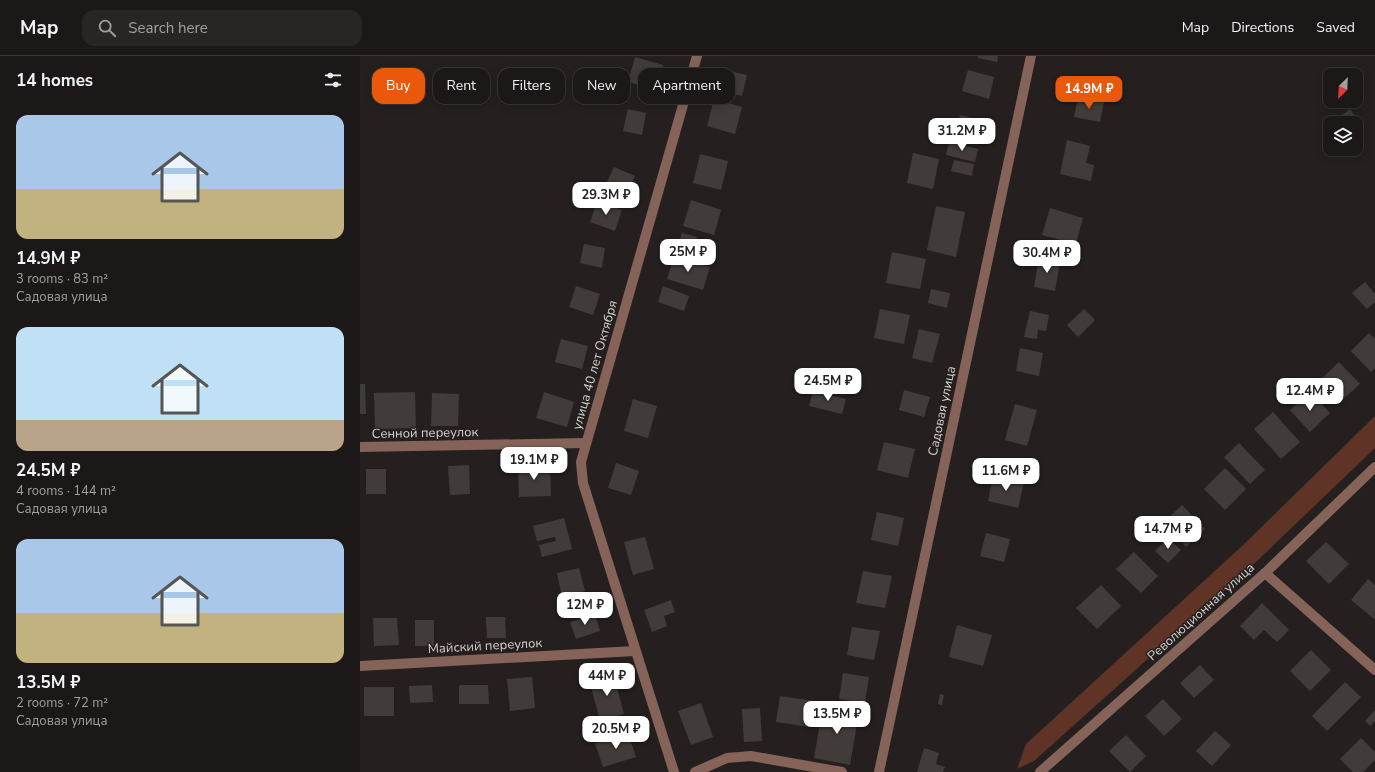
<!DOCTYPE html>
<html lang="en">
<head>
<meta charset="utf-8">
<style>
  :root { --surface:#1c1817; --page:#292524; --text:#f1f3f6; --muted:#a0a0a1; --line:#3a3736; --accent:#ea580c }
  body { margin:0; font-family:"Nunito Sans",sans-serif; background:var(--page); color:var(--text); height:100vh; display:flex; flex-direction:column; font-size:15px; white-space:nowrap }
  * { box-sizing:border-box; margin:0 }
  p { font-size:13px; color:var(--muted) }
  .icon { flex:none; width:22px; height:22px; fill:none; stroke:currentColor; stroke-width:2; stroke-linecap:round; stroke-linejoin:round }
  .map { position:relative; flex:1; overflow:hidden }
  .drawer { display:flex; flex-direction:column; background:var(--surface); width:360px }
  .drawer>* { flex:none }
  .top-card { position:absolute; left:12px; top:12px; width:380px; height:36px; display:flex; gap:8px }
  .needle { width:26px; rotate:204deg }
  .controls { position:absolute; left:963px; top:12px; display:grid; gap:8px }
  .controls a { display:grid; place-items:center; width:40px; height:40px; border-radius:8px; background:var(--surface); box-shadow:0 2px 10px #0003,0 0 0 1px var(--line); font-size:20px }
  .price { position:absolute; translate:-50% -34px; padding:0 9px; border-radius:8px; background:#fff; color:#222; font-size:13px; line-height:26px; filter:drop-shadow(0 1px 2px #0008) }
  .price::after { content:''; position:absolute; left:50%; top:24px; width:12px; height:9px; margin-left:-6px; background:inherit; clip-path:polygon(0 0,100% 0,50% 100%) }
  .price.active { background:var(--accent); color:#fff }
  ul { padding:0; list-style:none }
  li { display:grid; align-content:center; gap:8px; height:212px; padding:0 16px }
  li span { display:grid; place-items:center; height:124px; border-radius:12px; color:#555 }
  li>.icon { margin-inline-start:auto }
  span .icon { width:72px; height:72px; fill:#fffc; stroke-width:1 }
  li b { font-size:17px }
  h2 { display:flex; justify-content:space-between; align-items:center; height:48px; padding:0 16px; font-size:17px }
  .pill { padding:0 14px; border-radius:12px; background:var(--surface); box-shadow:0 2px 10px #0003,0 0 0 1px var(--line); font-size:14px; line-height:36px }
  .pill.active { background:var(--accent); color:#fff }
  header { display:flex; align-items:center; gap:24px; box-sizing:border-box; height:56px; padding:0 20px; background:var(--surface); border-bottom:1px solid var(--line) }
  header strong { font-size:19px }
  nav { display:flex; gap:22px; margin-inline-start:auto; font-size:14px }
  .search { width:280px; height:36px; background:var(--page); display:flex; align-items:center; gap:10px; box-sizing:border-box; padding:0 14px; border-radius:12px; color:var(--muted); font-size:15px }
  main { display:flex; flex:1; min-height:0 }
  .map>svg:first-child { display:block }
</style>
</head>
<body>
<header>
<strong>Map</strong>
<div class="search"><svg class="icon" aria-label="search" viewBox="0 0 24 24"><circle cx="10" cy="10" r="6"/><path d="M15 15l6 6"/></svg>Search here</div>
<nav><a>Map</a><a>Directions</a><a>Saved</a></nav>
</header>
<main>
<section class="drawer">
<h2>14 homes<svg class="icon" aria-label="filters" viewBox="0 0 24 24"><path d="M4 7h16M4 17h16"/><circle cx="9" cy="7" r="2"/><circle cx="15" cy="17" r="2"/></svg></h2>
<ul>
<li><span style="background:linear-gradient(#a9c7e8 60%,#c2b280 0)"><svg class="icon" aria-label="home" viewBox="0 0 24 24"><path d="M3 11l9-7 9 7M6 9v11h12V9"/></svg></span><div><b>14.9M ₽</b><p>3 rooms · 83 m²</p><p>Садовая улица</p></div></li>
<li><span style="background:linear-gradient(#bfe0f5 75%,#b9a48a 0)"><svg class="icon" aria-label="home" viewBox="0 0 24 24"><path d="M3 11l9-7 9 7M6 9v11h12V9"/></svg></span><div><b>24.5M ₽</b><p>4 rooms · 144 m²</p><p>Садовая улица</p></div></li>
<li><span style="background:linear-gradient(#a9c7e8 60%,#c2b280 0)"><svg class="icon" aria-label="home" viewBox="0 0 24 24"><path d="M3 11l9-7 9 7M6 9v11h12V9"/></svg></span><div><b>13.5M ₽</b><p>2 rooms · 72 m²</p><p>Садовая улица</p></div></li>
</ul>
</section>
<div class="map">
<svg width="1015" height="716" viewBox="0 0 1015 716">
  <rect width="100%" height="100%" fill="#25201f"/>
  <path fill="#5f3326" d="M1015,360V392L897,505L674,705L657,713L666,688L882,490Z"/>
  <g fill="#413c3a">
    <path d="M618,0H638L637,6L618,2Z"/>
    <path d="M275,1L303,9L296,34L268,26Z"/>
    <path d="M366,14L387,19L382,40L361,35Z"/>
    <path d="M608,14L634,21L629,43L602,35Z"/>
    <path d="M718,41L744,46L740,66L714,61Z"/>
    <path d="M354,43L382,51L375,78L347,70Z"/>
    <path d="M268,53L286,57L282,79L263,75Z"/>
    <path d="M990,53L1004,72L996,79V67H972Z"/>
    <path d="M600,59L626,65L622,85L595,79Z"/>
    <path d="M970,69V85L962,75Z"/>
    <path d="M707,84L730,90L726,107L734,109L731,125L700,118Z"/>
    <path d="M589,86L618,93L615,106L586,99Z"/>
    <path d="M553,97L579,103L573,133L547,127Z"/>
    <path d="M340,98L368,105L361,134L333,127Z"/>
    <path d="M594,104L614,108L612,120L591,115Z"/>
    <path d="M254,111L275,120L266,140L245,130Z"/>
    <path d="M331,144L361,154L354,179L323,170Z"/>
    <path d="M237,145L262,154L255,175L230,166Z"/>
    <path d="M576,150L605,156L596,201L567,194Z"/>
    <path d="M690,152L723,162L716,188L682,179Z"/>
    <path d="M322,177L337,181L333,193L318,189Z"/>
    <path d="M224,188L245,192L242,212L220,207Z"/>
    <path d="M532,196L566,203L560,233L526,227Z"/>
    <path d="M314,200L350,211L343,234L307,223Z"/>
    <path d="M679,202L700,206L695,235L674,231Z"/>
    <path d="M1005,226L1015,238V246L1007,253L992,237Z"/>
    <path d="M216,230L240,238L233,259L209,251Z"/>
    <path d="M303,230L329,240L324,255L298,246Z"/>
    <path d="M571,233L590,237L587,252L568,247Z"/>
    <path d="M520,253L550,259L544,288L514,282Z"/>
    <path d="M724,253L735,264L718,281L707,269Z"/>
    <path d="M670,255L689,259L686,275L678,274L677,283L664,281Z"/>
    <path d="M559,273L580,278L572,307L552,302Z"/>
    <path d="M1009,277L1015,283V312L1011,316L991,295Z"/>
    <path d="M201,283L228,290L222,313L195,306Z"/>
    <path d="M660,292L683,297L679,320L656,315Z"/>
    <path d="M979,306L1000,328L981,345L961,323Z"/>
    <path d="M0,328H5L6,358H0Z"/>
    <path d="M544,334L570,341L564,361L539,354Z"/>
    <path d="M453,335L486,343L482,358L449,350Z"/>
    <path d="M950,335L970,357L950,376L930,354Z"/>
    <path d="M55,336L56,372L15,373L14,337Z"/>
    <path d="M184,336L214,346L207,371L176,362Z"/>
    <path d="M72,337L99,338L98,370H71Z"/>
    <path d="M273,343L297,350L288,382L264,375Z"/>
    <path d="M655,348L677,354L667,390L645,384Z"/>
    <path d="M913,356L940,386L921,403L894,373Z"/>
    <path d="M524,386L555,393L548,422L517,414Z"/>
    <path d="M879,387L905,414L890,428L864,401Z"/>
    <path d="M256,407L279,415L271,439L248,432Z"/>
    <path d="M109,409L110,438L90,439L88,410Z"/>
    <path d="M190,409L191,440L159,441L158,410Z"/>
    <path d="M865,412L886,433L865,454L844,433Z"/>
    <rect x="6" y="413" width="20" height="25"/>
    <path d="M633,420L664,426L658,452L628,445Z"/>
    <path d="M822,449L845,473L826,491L803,467Z"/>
    <path d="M517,456L544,462L538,490L511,484Z"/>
    <path d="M204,462L212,493L182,501L179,489L196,485L195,481L177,485L173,470Z"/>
    <path d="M626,477L650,483L644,506L620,500Z"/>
    <path d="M285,481L294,513L273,519L264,486Z"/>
    <path d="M808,482L821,494L808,507L795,495Z"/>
    <path d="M966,486L989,508L969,528L946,505Z"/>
    <path d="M774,496L798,520L781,537L756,513Z"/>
    <path d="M219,512L225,535L202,541L197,517Z"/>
    <path d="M503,515L532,520L525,552L496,547Z"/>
    <path d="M1008,523L1015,529V562L1014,563L991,544Z"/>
    <path d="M741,529L761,550L737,573L716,552Z"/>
    <path d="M311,544L315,556L304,560L307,570L292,576L284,554Z"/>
    <path d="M902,547L929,574L917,586L904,574L894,584L880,570Z"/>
    <path d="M235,558L240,575L216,583L210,566Z"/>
    <path d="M126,561H145L146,582H127Z"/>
    <path d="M13,562H37L39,589L14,590Z"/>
    <rect x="55" y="564" width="19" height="26"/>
    <path d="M597,569L632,579L623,610L589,601Z"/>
    <path d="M492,571L520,575L514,604L487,599Z"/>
    <path d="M951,594L971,614L950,635L930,615Z"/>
    <path d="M840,609L854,624L834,642L820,627Z"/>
    <path d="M253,617L264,658L240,664L229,624Z"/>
    <path d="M483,617L509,621L505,647L479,643Z"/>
    <path d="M172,621L175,652L150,655L147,623Z"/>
    <path d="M985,626L1001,641L967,675L952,660Z"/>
    <path d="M72,629L73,646L50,647L49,630Z"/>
    <path d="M99,629H128L129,648H99Z"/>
    <rect x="4" y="631" width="30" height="29"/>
    <path d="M580,638L584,639L582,649L578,648Z"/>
    <path d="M420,640L454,645L450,671L416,666Z"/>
    <path d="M803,643L822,663L804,680L785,660Z"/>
    <path d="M341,647L353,681L331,689L318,655Z"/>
    <path d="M463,650L499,656L490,709L454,702Z"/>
    <path d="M400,652L402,685L384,686L382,653Z"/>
    <path d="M1015,654V665L1010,670L1005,665Z"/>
    <path d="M855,675L871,689L852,710L836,695Z"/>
    <path d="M268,677L276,701L243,711L235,687Z"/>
    <path d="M766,679L786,700L770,716L749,695Z"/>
    <path d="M1001,682L1015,696V704L1003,716H993L980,703Z"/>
    <path d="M564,692L579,697L576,708L585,711L583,716H557Z"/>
  </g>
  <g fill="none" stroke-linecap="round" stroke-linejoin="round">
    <g stroke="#856359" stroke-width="10">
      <path d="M0,391L226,387"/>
      <path d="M905,517L1015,614"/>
      <path d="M0,610L275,595"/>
      <path d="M314,716L223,427L221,406L337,0"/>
      <path d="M335,716L367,702L391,700L482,716"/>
      <path d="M519,716L671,0"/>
      <path d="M680,716L905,517L1015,411"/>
    </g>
  </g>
  <g text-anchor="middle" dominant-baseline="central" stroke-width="3" stroke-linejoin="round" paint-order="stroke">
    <g font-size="13" fill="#d4d1d0" stroke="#25201f">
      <text transform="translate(235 309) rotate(-74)">улица 40 лет Октября</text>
      <text transform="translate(582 355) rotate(-78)">Садовая улица</text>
      <text transform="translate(65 377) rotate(-1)">Сенной переулок</text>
      <text transform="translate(841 556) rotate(-42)">Революционная улица</text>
      <text transform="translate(125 590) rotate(-3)">Майский переулок</text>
    </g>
  </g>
</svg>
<div class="controls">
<a><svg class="needle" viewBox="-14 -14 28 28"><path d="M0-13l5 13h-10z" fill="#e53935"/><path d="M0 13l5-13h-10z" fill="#a0a0a1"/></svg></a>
<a><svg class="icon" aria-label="layers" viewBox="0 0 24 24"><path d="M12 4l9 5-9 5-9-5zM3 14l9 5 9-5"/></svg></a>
</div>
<b class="price active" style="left:729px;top:54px">14.9M ₽</b>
<b class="price" style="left:602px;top:96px">31.2M ₽</b>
<b class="price" style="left:246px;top:160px">29.3M ₽</b>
<b class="price" style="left:328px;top:217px">25M ₽</b>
<b class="price" style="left:687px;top:218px">30.4M ₽</b>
<b class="price" style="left:468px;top:346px">24.5M ₽</b>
<b class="price" style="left:950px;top:356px">12.4M ₽</b>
<b class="price" style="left:174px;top:425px">19.1M ₽</b>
<b class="price" style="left:646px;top:436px">11.6M ₽</b>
<b class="price" style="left:808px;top:494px">14.7M ₽</b>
<b class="price" style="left:225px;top:570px">12M ₽</b>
<b class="price" style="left:247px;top:641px">44M ₽</b>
<b class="price" style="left:477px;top:679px">13.5M ₽</b>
<b class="price" style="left:256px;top:694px">20.5M ₽</b>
<div class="top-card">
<a class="pill active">Buy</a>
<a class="pill">Rent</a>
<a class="pill">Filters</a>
<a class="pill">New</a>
<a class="pill">Apartment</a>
</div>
</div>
</main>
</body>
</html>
